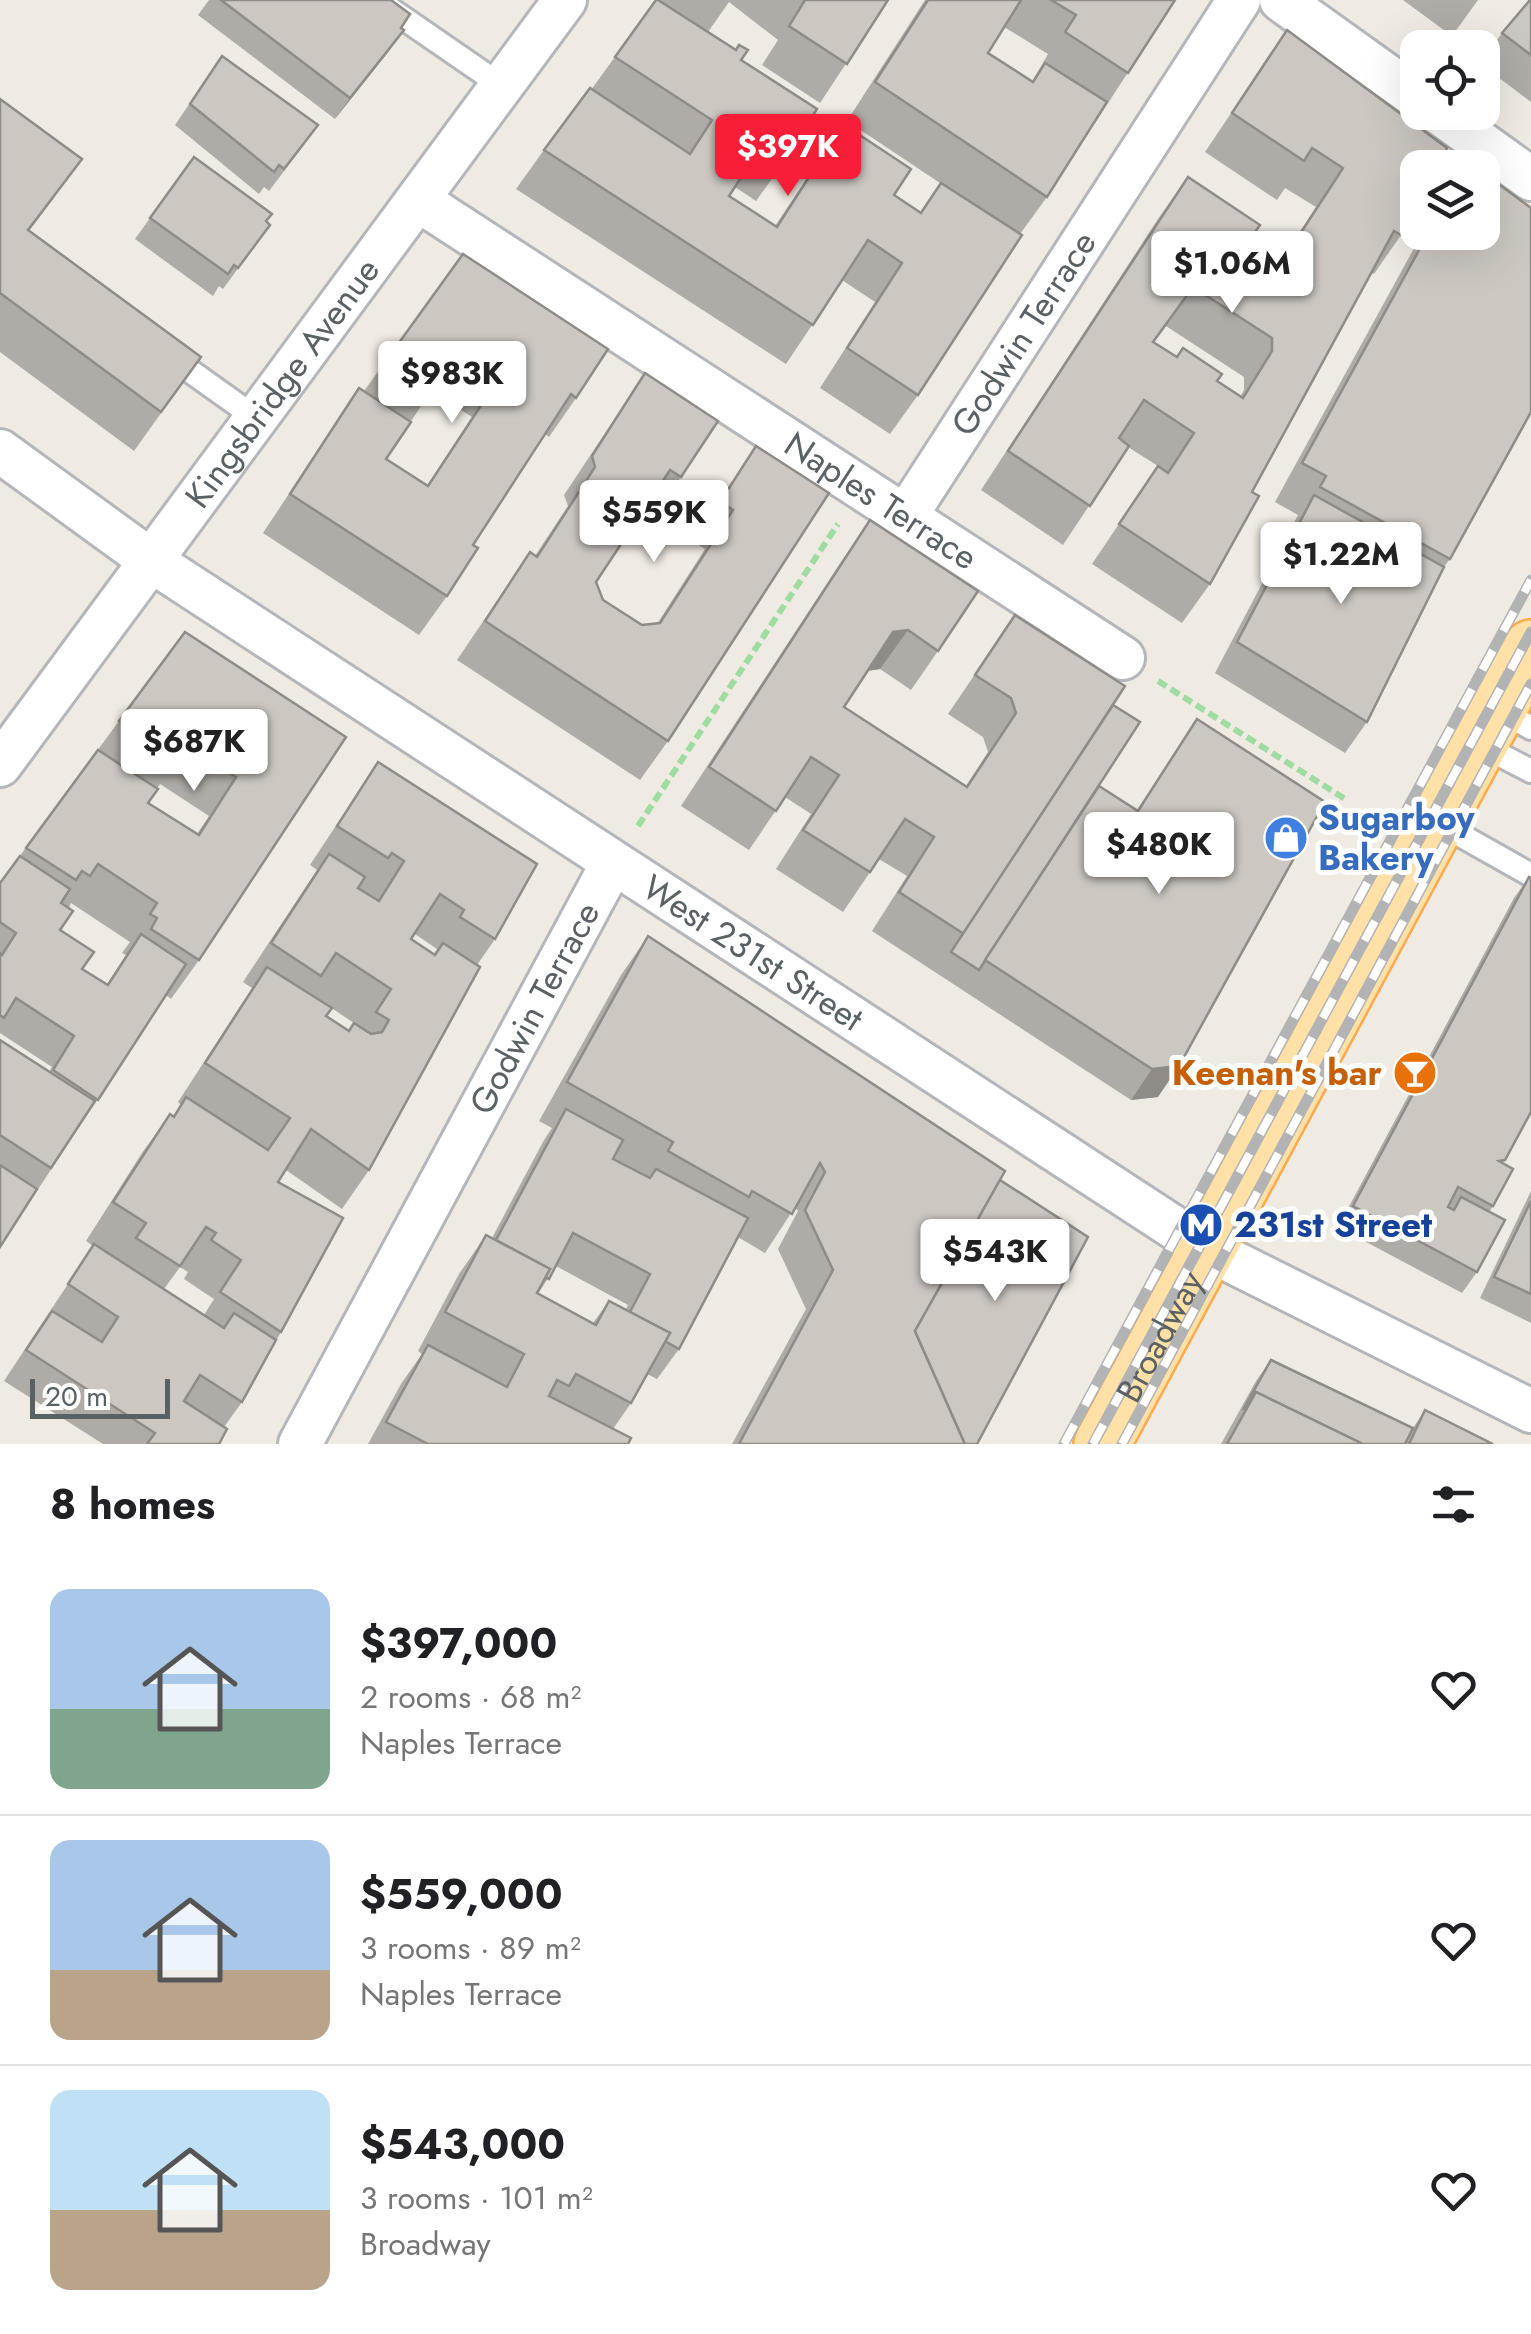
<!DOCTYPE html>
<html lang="en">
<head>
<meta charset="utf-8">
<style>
  :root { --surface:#fff; --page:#f2f2f2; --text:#202124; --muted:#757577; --line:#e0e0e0; --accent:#f91e37 }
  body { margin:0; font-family:Jost,sans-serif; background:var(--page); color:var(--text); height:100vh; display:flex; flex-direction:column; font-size:38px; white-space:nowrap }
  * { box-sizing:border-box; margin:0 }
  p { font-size:32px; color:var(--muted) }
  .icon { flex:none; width:55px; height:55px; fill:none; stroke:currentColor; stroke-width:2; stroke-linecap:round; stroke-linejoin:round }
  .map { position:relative; height:1444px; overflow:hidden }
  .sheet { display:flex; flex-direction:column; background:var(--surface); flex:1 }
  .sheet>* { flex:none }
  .controls { position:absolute; left:1400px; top:30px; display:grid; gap:20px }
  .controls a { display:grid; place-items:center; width:100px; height:100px; border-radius:20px; background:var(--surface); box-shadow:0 10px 40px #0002; font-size:50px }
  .scale { position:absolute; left:30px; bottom:25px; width:140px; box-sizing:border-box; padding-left:10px; border:5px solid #5a6165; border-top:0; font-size:28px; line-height:35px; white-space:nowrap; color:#5a6165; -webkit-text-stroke:8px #fff; paint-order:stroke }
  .price { position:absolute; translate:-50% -85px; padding:0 22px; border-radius:10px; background:#fff; color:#222; font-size:32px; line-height:65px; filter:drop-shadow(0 2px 5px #0008) }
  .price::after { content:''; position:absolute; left:50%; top:60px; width:30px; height:22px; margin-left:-15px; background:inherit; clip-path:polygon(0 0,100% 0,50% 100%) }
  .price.active { background:var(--accent); color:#fff }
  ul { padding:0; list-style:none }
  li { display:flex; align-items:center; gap:30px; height:250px; padding:0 50px }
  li+li { border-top:2px solid var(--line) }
  li span { display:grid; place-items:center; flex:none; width:280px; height:200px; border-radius:20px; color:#555 }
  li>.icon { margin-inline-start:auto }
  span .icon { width:120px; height:120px; fill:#fffc; stroke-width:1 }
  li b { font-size:42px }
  h2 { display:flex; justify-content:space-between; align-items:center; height:120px; padding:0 50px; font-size:42px }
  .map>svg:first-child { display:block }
</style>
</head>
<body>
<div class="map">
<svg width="1531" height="1444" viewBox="0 0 1531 1444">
  <rect width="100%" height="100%" fill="#efeae2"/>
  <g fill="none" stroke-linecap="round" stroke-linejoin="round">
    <defs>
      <g id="service">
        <path d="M377,0L502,86"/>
        <path d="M169,356L256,418"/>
        <path d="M1498,709L1531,728"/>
        <path d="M1479,744L1531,771"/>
        <path d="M1437,822L1531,875"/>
      </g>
      <g id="minor">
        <path d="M1281,0L1418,98"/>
        <path d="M1438,112L1531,179"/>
        <path id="s1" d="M418,200L1123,658"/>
        <path id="s2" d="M0,451L150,560L1207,1249L1531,1411"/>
        <path id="s3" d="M907,514L1239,0"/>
        <path id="s4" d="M0,765L565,0"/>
        <path id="s5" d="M300,1444L612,864"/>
      </g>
      <g id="primary">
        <path id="s6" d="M1102,1444L1531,648"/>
      </g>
    </defs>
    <use href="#service" stroke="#b3b7bb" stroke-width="28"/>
    <use href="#minor" stroke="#b3b7bb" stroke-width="48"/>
    <use href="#primary" stroke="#feaa4c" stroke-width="60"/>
    <g stroke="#9edca2" stroke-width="6" stroke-dasharray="10 5" stroke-linecap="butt">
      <path d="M1158,681L1345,799"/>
      <path d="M638,826L838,524"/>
    </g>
    <use href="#service" stroke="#fff" stroke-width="22"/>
    <use href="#minor" stroke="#fff" stroke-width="42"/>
    <use href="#primary" stroke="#ffe0a7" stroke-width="55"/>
    <defs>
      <g id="rail">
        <path d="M1064,1444L1531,580"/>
        <path d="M1093,1444L1531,632"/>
        <path d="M1122,1444L1531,684"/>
      </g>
    </defs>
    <use href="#rail" stroke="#b2b3b4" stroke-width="11"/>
    <use href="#rail" stroke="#fff" stroke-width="8" stroke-dasharray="22" stroke-linecap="butt"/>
  </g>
  <g fill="#afaba6" fill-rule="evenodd">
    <path d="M209,0H391L401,28L404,30L335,119L198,15Z"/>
    <path d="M656,0H888L820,103L762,65L778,40L729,2L708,32L741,60L784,162L756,201L735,187L729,196L775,226L843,124L894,195L920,212L940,183L847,121L925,0H1175L1047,197L1020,234L918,395L890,434L820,388L875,302L842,280L786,364L516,189L544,150L591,90ZM1004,27L1048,54L1032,82L988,53Z"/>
    <path d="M1403,0H1478L1452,36Z"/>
    <path d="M1531,0V102L1482,65V60L1502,33Z"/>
    <path d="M1287,30L1401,235L1374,274L1371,273L1252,492L1210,584L1182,623L1092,564L1158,466L1128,447L1063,545L981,490L1160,216L1188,177L1253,235L1284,256L1316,207L1285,188L1277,200L1205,152ZM1166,326L1244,377V390L1240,397L1154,342Z"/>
    <path d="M222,56L303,146L269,191L264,187L259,194L175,125Z"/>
    <path d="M0,99L54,198L29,231L201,357L134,451L0,352Z"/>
    <path d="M194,157L270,225L223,289L219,286L213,296L135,239Z"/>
    <path d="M1489,177L1450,559L1444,567L1367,722L1345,753L1215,673L1298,515L1275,502L1419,239L1424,232H1482V186Z"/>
    <path d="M463,254L576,398L549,437L545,434L473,545L447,596L419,635L263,533L359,388L364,391ZM431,391L472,417L427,486L386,459Z"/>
    <path d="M645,373L681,477L654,516L644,510L596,582L603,600L642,625L657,624L705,549L692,541L756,446L668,741L640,780L457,660L530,552L535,556L568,506L564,495Z"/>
    <path d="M870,520L938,651L911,690L880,669L867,671L844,707L966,786L988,752L983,737L948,714L1015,615L1113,705L1094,792L1137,810L1197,719L1158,1097L1131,1100L872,931L907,876L879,859L843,912L776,869L811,814L785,797L749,850L681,806L843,559Z"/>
    <path d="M119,721L346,737L199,960L171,999L166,995L0,1247V1040L49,1072L52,1067L0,1033V883ZM160,784L209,816L197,834L148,803ZM71,903L130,942L122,953L126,955L107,984L82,969L60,930Z"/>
    <path d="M378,762L495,939L477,965L369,1170L342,1209L286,1170L278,1182L281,1332L242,1402L224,1427L219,1444H103L4,1381L93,1246L86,1241L142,1153L170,1114L173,1116L181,1105L178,1102L252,988L243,982L317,870L310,865ZM415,934L437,949L434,954L411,939ZM309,993L363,1029L348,1031L326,1016ZM180,1267L188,1272L184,1279L214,1299L204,1315L164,1289Z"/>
    <path d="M1529,877L1503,1164L1493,1206L1489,1212L1477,1272L1462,1293L1338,1227L1514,898Z"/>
    <path d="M648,936L1000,1179L977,1444H732L806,1309L778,1249L798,1211L795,1207L765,1253L738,1237L679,1349L657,1379L647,1374L631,1403L613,1429L628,1444H368L401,1384L422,1354L418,1351L459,1274L486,1235L492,1238L544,1140L552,1128L539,1121L621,975ZM556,1266L628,1305L626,1309L609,1301L593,1323L538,1294Z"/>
    <path d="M1531,1191V1323L1480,1298Z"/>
    <path d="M1271,1360L1413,1428L1425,1410L1493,1444H1221L1256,1381Z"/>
  </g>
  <g fill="#8f8b87">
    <path d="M404,30L389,51L335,119L350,98Z"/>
    <path d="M908,630L880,669L866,671L893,632Z"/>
    <path d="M1179,1066L1158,1097L1131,1100L1152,1069Z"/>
  </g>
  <g fill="#ccc7c1" stroke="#8f8b87" stroke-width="2.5" fill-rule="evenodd">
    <path d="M221,0H391L410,14L401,28L404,30L350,98Z"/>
    <path d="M656,0H658L736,50L739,45L748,50L741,60L817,109L784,162L761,147L729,196L777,227L843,124L911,169L894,195L921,213L941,183L1022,235L918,395L847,348L902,263L868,240L813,325L544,150L590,88L690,154L712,120L615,57Z"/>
    <path d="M805,0H888L847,64L789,26Z"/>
    <path d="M928,0H1021L988,53L1033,82L1045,63L1107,102L1047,197L875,82Z"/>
    <path d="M1051,0H1175L1128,73L1065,32L1076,15Z"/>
    <path d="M1530,0H1531V55L1502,33Z"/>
    <path d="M1287,30L1447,148L1437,168H1418V204L1401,235L1394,231L1252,492L1259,496L1210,584L1119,524L1158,466L1168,473L1194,433L1144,400L1119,438L1129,446L1090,506L1008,451L1188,177L1260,225L1253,235L1285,257L1343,168L1312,148L1304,161L1232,113ZM1193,287L1272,338V351L1243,398L1217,381L1222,374L1183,348L1177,357L1153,342Z"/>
    <path d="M222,56L318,125L284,169L279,165L274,172L190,104Z"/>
    <path d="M0,99L82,159L28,230L201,357L161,412L0,293Z"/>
    <path d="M194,157L272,214L266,221L270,225L238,268L234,265L228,274L150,218Z"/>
    <path d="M1489,177L1531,208V412L1450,559L1320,487L1326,476L1302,463L1429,232H1482V189Z"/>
    <path d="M463,254L608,349L576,398L571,394L473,545L478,548L447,596L290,494L359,388L411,422L386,459L428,486L499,378L457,351L433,387L388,358Z"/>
    <path d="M645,373L718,421L681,477L670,470L596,582L603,600L642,625L660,623L733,510L720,502L756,446L829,493L668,741L485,621L530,552L537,557L595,467L592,456Z"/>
    <path d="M1314,495L1444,567L1367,722L1237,642Z"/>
    <path d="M870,520L978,591L938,651L908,630L893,632L844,707L967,787L1016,713L1011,698L975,675L1015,615L1125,686L964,934L899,892L934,837L905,819L870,872L803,830L839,775L811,757L776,811L709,767Z"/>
    <path d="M185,632L346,737L199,960L151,929L157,918L150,914L157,903L98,864L90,876L82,871L76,880L26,848L98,750L158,789L148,803L199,835L236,777L187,745L177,759L119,721Z"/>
    <path d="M1113,705L1140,722L979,970L951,952Z"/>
    <path d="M1197,719L1325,802L1179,1066L1152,1069L985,960L1099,786L1138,811Z"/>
    <path d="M378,762L537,864L495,939L460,917L464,910L440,894L411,939L435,955L443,943L480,967L369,1170L311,1129L278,1182L343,1218L281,1332L220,1292L241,1260L211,1240L216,1233L206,1227L180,1266L136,1238L146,1223L113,1202L170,1114L174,1117L186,1097L268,1150L290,1118L205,1063L267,967L332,1008L326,1016L349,1031L354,1023L371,1034L382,1032L389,1020L376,1012L391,989L336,953L321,976L271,943L329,854L365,877L358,888L379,901L404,861L392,853L388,858L337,826Z"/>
    <path d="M20,856L70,889L61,903L73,911L60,930L94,952L82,969L108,985L141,934L186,964L98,1100L53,1070L74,1036L16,998L4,1018L0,1015V953L2,955L16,933L0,922V883Z"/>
    <path d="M1529,877L1531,878V1112L1505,1160L1499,1161L1513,1169L1493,1206L1458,1187L1448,1207L1454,1210L1461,1197L1505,1220L1477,1272L1353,1206Z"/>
    <path d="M648,936L1005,1171L915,1331L965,1444H739L833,1270L805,1210L825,1172L820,1163L792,1214L752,1191L749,1197L668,1151L673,1142L567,1082Z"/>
    <path d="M0,1040L95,1101L51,1168L0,1135Z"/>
    <path d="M566,1109L623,1140L613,1159L650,1178L656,1169L748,1218L679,1349L665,1341L670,1333L630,1312L650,1274L573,1233L549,1279L545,1277L550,1269L496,1240Z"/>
    <path d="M0,1165L37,1189L0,1247Z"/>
    <path d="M1000,1180L1088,1237L977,1444H965L915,1331Z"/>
    <path d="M1531,1201V1294L1494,1277Z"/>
    <path d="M486,1235L550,1269L537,1293L596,1325L609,1301L670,1333L631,1403L576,1374L569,1386L557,1380L549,1396L631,1438L628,1444H428L386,1422L428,1345L507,1387L524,1354L445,1312Z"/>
    <path d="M94,1244L224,1328L234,1313L276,1340L242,1402L200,1375L184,1401L227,1429L219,1444H147L155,1433L26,1350L52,1311L102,1342L105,1337L118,1317L68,1284Z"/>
    <path d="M1271,1360L1413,1428L1405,1444H1363L1256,1392L1243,1410Z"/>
    <path d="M1256,1392L1363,1444H1227Z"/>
    <path d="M1425,1410L1493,1444H1409Z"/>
  </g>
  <defs>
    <symbol id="shop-disc" viewBox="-11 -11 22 22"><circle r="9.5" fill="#3f7fe0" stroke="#fff"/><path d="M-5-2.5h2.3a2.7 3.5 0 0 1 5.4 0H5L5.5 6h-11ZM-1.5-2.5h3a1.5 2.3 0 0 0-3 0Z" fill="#fff"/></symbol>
    <symbol id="bar-disc" viewBox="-11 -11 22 22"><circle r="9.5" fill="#e8710a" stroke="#fff"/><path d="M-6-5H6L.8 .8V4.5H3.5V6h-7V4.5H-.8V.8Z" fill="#fff"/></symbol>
    <symbol id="metro-disc" viewBox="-11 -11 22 22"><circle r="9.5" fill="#1a4fb4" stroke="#fff"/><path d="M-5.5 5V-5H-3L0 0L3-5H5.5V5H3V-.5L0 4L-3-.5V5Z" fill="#fff"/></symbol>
  </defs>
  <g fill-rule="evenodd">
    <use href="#shop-disc" x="1261" y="813" width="50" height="50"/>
    <use href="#bar-disc" x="1390" y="1048" width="50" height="50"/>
    <use href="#metro-disc" x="1176" y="1200" width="50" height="50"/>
  </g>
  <g text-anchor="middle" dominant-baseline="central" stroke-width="10" stroke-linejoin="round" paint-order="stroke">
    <g font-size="35" fill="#5a6165" stroke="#fff">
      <text stroke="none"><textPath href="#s3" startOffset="215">Godwin Terrace</textPath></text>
      <text stroke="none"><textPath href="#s4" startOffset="475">Kingsbridge Avenue</textPath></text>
      <text stroke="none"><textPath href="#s1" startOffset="552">Naples Terrace</textPath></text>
      <text stroke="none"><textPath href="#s2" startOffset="905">West 231st Street</textPath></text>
      <text stroke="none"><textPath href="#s5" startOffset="495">Godwin Terrace</textPath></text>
      <text stroke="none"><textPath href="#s6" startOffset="122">Broadway</textPath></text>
    </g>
    <g font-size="35" font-weight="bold" fill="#366cbe" stroke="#fff" text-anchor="start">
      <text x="1318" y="818">Sugarboy<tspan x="1318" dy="40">Bakery</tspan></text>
    </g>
    <g font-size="35" font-weight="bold" fill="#c56008" stroke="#fff" text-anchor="end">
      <text x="1382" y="1073">Keenan's bar</text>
    </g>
    <g font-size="35" font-weight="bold" fill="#164399" stroke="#fff" text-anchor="start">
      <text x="1234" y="1225">231st Street</text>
    </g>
  </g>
</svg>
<div class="controls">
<a><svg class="icon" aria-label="locate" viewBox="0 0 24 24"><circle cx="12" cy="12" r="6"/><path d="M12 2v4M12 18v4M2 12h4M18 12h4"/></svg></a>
<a><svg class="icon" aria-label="layers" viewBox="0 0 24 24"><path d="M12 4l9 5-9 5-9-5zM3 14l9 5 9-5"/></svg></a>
</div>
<div class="scale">20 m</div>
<b class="price active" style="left:788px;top:199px">$397K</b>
<b class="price" style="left:1232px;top:316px">$1.06M</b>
<b class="price" style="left:452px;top:426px">$983K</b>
<b class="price" style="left:654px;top:565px">$559K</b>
<b class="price" style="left:1341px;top:607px">$1.22M</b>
<b class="price" style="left:194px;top:794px">$687K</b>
<b class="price" style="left:1159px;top:897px">$480K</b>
<b class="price" style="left:995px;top:1304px">$543K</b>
</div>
<section class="sheet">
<h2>8 homes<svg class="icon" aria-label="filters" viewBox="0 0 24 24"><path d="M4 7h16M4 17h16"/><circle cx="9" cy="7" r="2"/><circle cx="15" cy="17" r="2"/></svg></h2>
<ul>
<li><span style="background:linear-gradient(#a9c7e8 60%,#7fa58c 0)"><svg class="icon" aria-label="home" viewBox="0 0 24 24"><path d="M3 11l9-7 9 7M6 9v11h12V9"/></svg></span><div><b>$397,000</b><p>2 rooms · 68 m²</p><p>Naples Terrace</p></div><svg class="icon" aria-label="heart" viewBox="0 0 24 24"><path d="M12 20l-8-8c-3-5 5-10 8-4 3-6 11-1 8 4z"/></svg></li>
<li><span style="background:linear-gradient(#a9c7e8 65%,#b9a48a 0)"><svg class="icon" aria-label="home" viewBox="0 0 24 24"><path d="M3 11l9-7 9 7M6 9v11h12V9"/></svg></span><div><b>$559,000</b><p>3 rooms · 89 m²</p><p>Naples Terrace</p></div><svg class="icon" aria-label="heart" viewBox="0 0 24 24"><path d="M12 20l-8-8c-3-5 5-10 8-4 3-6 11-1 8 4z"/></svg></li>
<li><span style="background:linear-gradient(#bfe0f5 60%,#b9a48a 0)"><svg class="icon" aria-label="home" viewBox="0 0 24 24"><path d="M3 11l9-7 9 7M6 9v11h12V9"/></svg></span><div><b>$543,000</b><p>3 rooms · 101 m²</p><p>Broadway</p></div><svg class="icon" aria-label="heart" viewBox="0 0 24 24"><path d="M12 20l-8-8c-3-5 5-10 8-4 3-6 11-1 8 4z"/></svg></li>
</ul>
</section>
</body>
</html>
